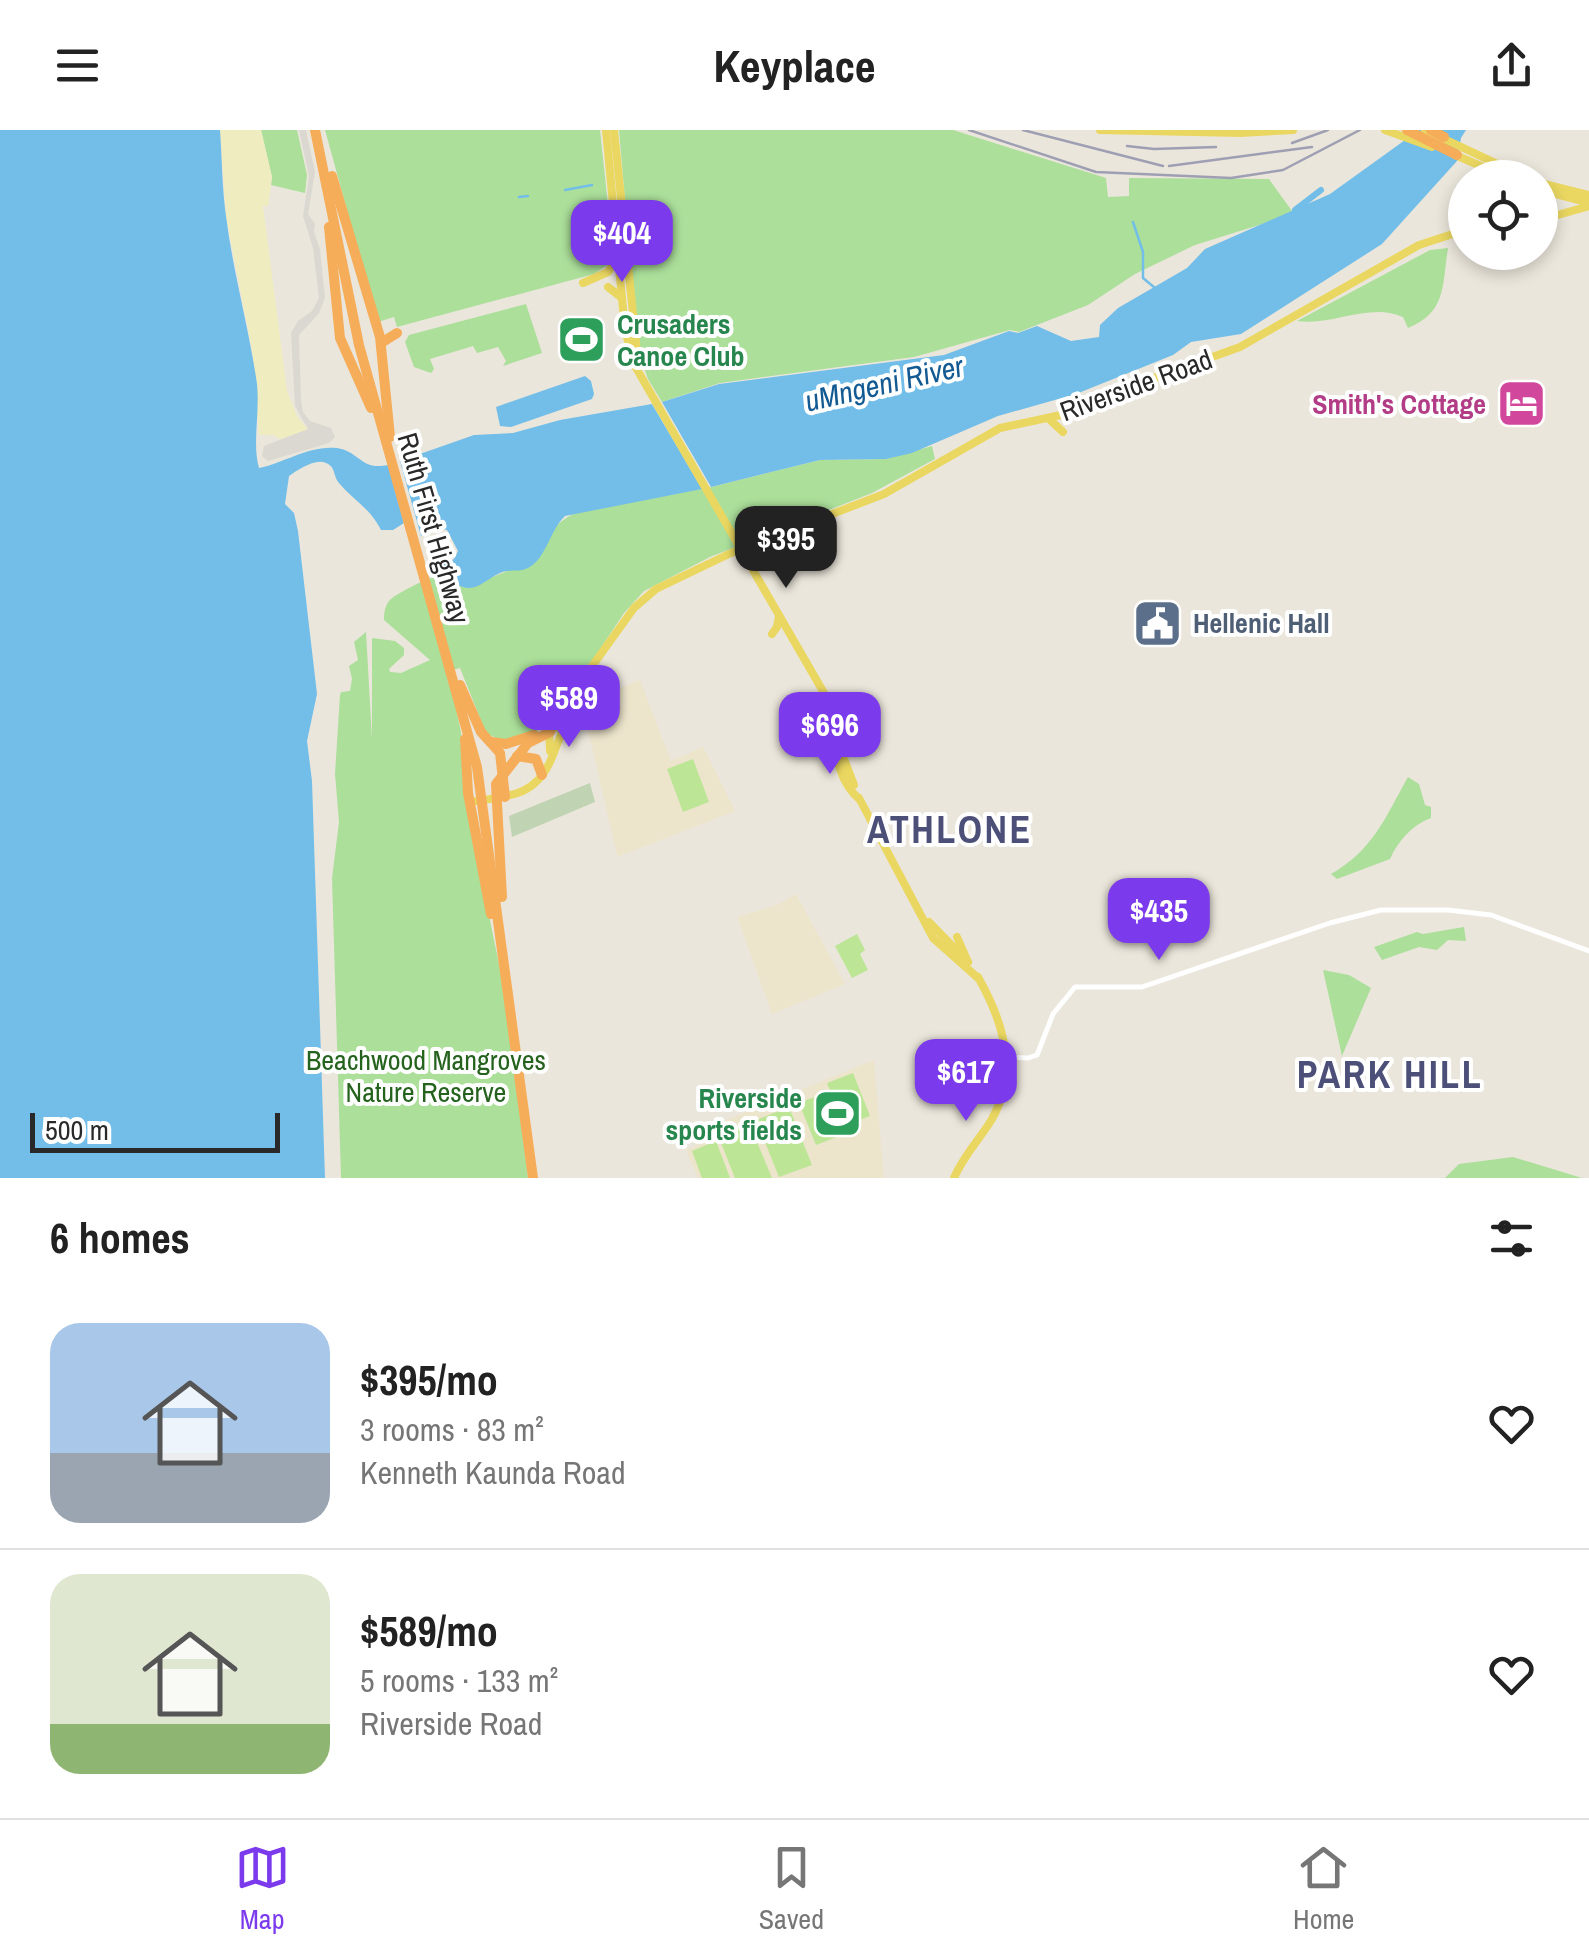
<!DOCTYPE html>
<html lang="en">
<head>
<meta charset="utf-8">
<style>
  :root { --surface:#fff; --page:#f6f6f6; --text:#222; --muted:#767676; --line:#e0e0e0; --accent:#7c3aed }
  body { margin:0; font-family:"Archivo Narrow",sans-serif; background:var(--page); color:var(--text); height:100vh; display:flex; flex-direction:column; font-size:38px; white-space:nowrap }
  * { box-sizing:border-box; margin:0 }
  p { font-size:32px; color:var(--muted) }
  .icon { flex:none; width:55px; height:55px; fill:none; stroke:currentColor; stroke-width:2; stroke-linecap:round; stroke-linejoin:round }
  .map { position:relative; height:1048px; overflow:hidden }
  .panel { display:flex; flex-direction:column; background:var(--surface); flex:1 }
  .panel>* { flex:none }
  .buttons { position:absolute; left:1448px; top:30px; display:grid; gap:20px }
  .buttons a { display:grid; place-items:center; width:110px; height:110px; border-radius:50%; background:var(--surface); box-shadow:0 5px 15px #0003; font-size:50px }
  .scale { position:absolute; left:30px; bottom:25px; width:250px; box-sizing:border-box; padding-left:10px; border:5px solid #292929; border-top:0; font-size:28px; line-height:35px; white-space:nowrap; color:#292929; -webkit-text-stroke:8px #fff; paint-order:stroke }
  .price { position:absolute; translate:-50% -85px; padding:0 22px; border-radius:20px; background:var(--accent); color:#fff; font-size:32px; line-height:65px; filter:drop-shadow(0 2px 5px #0008) }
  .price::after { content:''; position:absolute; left:50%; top:60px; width:30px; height:22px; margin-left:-15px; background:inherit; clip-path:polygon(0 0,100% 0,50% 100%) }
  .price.selected { background:#222; color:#fff }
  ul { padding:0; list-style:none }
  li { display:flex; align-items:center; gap:30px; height:250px; padding:0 50px }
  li+li { border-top:2px solid var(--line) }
  li span { display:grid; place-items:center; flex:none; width:280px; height:200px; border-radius:30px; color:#555 }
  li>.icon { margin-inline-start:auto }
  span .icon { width:120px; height:120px; fill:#fffc; stroke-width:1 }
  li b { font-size:42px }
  h2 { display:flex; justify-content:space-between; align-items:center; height:120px; padding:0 50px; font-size:42px }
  header { display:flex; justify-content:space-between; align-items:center; height:130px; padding:0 50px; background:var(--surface); font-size:45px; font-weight:700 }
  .tabs { display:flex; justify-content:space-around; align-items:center; height:140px; border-top:2px solid var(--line); background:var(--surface); font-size:28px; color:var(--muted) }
  .tabs a { display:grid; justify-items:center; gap:5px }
  .tabs .selected { color:var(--accent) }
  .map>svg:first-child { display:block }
</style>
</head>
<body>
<header><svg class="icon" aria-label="menu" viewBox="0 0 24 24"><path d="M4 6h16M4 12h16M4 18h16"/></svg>Keyplace<svg class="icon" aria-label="share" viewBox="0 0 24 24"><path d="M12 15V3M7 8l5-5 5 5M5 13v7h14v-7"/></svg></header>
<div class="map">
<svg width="1589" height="1048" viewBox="0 0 1589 1048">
  <rect width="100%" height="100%" fill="#ebe6db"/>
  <g fill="#ece4cb">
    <path d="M640,550L671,631L703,617L735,681L620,726L617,725L582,574Z"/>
    <path d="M796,764L845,854L772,884L737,787L777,775Z"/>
    <path d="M874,930L884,1048H698L686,1020L706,1011L702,1000Z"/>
  </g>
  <g fill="#abdf9a">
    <path d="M261,0H297L307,45L305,63L271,55L272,47Z"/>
    <path d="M325,0H600L614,131L594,144L397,197L394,187L378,192Z"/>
    <path d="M619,0H953L1106,48L1108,67L1129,66V48L1269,49L1292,81L1275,90L1195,115L1135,144L1088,175L1019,202L1010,200L914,227L720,253L662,272L648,249L638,221Z"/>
    <path d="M1448,118C1442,155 1447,182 1408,198L1403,187C1370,172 1333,196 1297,191L1430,120Z"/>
    <path d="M526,174L542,223L503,236L506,231L498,217L477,223L473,216L430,229L434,239L431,243L414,237L405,212L409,205Z"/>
    <path d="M932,316L935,329L872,363L710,427L644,461L624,483L579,551L568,590L504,612L486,603L460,538L448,541L461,602L466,672L506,869L528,1048H341L332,748L339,692L335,644L340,565L341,562L350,561L352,549L349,536L358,530L354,512L366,502L372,609V508L395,511L404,518V525L389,539L390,542L401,543L430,530L384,490C384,482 385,474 392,468C400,462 435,443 444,446C451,448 459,454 466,457C481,451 497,446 511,439C537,425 550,392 578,382L711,357L820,330L886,329Z"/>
    <path d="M1408,647L1419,654L1425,675L1431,677V688C1412,695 1398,711 1390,729L1337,749L1331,744C1373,720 1385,688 1408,647Z"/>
    <path d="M1464,797L1466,811L1448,810L1437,820L1419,817L1382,830L1374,817L1417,802L1423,804Z"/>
    <path d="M1323,840L1349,845L1371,858L1342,926Z"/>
    <path d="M1513,1027L1582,1048H1445L1459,1034Z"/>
  </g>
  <path fill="#efecbf" d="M220,0H261L272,47L268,76H263L287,261L297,286L308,300L280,309L273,305H259L252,220L226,87Z"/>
  <path fill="#c0d4b3" d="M590,653L595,672L512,707L509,686Z"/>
  <g fill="#bce696">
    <path d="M693,629L709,672L683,682L667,639Z"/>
    <path d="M857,804L865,820L860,824L868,840L852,848L835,816Z"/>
    <path d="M853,943L870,986L844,996L827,953Z"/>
    <path d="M825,963L842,1005L816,1015L799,973Z"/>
    <path d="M789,977L812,1035L779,1047L756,990Z"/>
    <path d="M749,993L772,1048H735L718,1005Z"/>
    <path d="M716,1011L730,1048H702L692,1021Z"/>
  </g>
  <path fill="#dbd8d2" d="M299,0H306L315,42L308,84L315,94L314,102L320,119L325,168L319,183L299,205L301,270L303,282L310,291L331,298L335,307L329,313L268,331L262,326L264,316L308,299L295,276L291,203L298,191L312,181L319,168L313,118L303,86L309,46Z"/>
  <g fill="#72bee9">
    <path d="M0,0H220C222,28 222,57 226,86C233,142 249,198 257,254C260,283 252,314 259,338C284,333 309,315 337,318C359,321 361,341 388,335L404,393L393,400H381C370,378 354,371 339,353C333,346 336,337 326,333C315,328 298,340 289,346L285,374L294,383L298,401L317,564L307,611L312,651L325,1048H0Z"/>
    <path d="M1419,0H1466L1461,8L1457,31L1382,114L1241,204L1191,212L1173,225L1076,264L998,286L912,323L886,329L820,330L711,357L662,272L719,254L944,225L1009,201L1018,203L1037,196L1071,211L1099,207L1100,195L1118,178L1187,138L1205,119L1330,64Z"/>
    <path d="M585,246L591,251L594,264L592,269L511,297L500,296L496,277Z"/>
    <path d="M652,274L702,359L565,386C549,401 547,428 528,438C518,443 508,438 498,444C489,448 479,458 469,458C454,457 448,445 432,446L431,440L454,429L458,421L447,400L436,397L421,406L400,331L474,305L513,303L560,290Z"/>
  </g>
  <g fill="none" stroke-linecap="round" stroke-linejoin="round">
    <g stroke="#72bee9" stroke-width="2.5">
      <path d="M565,60L592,55"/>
      <path d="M519,67L528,66"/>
      <path d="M1133,92L1143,122V148L1155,158"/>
    </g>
    <path stroke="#72bee9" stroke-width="6" d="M1295,80L1321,60"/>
    <path stroke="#fff" stroke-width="5" d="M1006,927L1028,928L1037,925L1053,884L1075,857H1142L1330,793L1381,780H1448L1491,785L1589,821"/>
    <g stroke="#ead761" stroke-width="8">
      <path d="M606,0L625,200L635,236L824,563C837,597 829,643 859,669"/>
      <path d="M614,0L638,232"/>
      <path d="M1100,0L1240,3L1293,0"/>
      <path d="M1385,0L1432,17"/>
      <path d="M1425,0L1527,48"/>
      <path d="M1455,25L1509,48"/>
      <path d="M1540,53L1589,65"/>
      <path d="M1540,60L1589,73"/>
      <path d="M1543,61L1551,75L1543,85"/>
      <path d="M1540,90L1589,76"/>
      <path d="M583,153L608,142L617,128"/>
      <path d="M608,157L622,168"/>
      <path d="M1048,288L1063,302"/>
      <path d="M772,504L777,497L779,486"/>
      <path d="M830,568L839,616L854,655"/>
      <path d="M578,593L574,580L580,553L634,478L656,459L731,423L884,364L1000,298L1070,283L1129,257L1240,217L1419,115L1465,100"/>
      <path d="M840,600L845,608L853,609"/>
      <path d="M550,621L549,600L580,590"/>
      <path d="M859,668L933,808L978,848"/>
      <path d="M476,671C509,666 533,666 549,634C555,622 558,609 565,597"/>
      <path d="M929,792L968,832"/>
      <path d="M957,807L968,832"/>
      <path d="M954,1048C963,1026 980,1009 992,989C1019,941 1003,891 978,847"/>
    </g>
    <g stroke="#f6ad5a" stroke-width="10">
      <path d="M315,0L359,215L477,637L533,1048"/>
      <path d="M1407,0L1457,25"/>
      <path d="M1431,0L1444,7"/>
      <path d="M332,46L380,207L390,307"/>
      <path d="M329,97L340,208L371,278"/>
      <path d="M381,213L397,203"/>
      <path d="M460,555L481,602L500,623L505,667"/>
      <path d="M465,609L468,663L491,784"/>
      <path d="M492,612L506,614L534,605"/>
      <path d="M517,626L536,629L542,645"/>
      <path d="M502,767L496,654L528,613L550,602"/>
    </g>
    <g stroke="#9e9fb3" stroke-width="2.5">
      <path d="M969,0L1096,42L1231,48L1283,40L1360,0"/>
      <path d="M1023,0L1163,36"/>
      <path d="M1292,13L1328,0"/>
      <path d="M1127,16L1154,19L1216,17"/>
      <path d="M1169,36L1312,17"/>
    </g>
  </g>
  <defs>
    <symbol id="stadium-square" viewBox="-11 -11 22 22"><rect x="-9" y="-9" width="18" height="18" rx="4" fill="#2e9e5b" stroke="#fff"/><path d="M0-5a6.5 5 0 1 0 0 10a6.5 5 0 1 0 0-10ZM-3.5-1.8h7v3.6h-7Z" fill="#fff"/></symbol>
    <symbol id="hotel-square" viewBox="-11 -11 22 22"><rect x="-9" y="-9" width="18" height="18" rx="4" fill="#d1479c" stroke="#fff"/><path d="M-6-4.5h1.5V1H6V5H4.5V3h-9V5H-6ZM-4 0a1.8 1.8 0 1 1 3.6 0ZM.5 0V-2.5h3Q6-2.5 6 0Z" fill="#fff"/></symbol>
    <symbol id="civic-square" viewBox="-11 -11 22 22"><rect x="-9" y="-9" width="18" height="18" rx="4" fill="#5c6f8a" stroke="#fff"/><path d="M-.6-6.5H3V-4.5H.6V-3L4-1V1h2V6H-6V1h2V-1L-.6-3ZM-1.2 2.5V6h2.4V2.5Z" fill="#fff"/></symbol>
  </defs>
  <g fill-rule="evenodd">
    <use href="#stadium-square" x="554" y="182" width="55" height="55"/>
    <use href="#hotel-square" x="1494" y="246" width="55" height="55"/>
    <use href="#civic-square" x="1130" y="466" width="55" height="55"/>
    <use href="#stadium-square" x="810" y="956" width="55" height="55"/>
  </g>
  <g text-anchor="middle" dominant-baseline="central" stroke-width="8" stroke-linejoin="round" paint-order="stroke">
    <g font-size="28" font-weight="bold" fill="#27864d" stroke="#fff" text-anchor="start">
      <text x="617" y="194">Crusaders<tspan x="617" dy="32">Canoe Club</tspan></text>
      <text x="802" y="968" text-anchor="end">Riverside<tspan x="802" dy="32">sports fields</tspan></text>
    </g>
    <g font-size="28" fill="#292929" stroke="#fff">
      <text transform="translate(1136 255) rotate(-20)">Riverside Road</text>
      <text transform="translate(434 398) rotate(74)">Ruth First Highway</text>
    </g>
    <g font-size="28" font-weight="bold" fill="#b23c85" stroke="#fff" text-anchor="end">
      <text x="1486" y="274">Smith's Cottage</text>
    </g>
    <g font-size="28" font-weight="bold" fill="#4e5e75" stroke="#fff" text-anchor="start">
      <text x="1193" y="493">Hellenic Hall</text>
    </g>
    <g font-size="28" fill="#24621d" stroke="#fff">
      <text x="426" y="930">Beachwood Mangroves<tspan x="426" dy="32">Nature Reserve</tspan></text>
    </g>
    <g font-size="30" font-style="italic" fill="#135a93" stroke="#fff">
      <text transform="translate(884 253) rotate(-13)">uMngeni River</text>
    </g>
    <g font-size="38" font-weight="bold" letter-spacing="2.5" fill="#4c4f77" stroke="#fff">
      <text x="950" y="699">ATHLONE</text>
      <text x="1390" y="944">PARK HILL</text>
    </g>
  </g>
</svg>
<div class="buttons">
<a><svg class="icon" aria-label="locate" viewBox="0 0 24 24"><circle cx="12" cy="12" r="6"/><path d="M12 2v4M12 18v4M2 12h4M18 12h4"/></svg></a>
</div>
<div class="scale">500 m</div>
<b class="price" style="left:622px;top:155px">$404</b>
<b class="price selected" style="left:786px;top:461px">$395</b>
<b class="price" style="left:569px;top:620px">$589</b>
<b class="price" style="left:830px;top:647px">$696</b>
<b class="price" style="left:1159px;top:833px">$435</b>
<b class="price" style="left:966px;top:994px">$617</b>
</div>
<section class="panel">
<h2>6 homes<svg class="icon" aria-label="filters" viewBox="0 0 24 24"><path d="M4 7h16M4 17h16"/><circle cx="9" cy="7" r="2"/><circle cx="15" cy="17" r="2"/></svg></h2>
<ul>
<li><span style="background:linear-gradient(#a9c7e8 65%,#9aa5b1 0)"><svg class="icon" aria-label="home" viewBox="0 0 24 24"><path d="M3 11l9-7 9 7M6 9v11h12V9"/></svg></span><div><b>$395/mo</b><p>3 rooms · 83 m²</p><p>Kenneth Kaunda Road</p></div><svg class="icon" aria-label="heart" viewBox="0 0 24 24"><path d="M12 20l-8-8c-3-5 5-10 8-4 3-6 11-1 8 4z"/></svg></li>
<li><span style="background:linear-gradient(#dfe7d0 75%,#8fb573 0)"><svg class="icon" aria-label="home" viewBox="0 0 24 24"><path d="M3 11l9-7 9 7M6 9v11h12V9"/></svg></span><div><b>$589/mo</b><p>5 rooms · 133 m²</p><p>Riverside Road</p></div><svg class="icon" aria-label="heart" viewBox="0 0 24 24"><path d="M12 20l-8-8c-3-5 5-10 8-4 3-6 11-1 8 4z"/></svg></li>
</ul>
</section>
<nav class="tabs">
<a class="selected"><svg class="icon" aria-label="map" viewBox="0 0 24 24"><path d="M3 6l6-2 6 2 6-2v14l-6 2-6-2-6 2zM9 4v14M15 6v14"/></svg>Map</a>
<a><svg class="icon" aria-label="saved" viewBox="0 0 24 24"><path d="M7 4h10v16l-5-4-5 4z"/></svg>Saved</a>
<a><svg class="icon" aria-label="home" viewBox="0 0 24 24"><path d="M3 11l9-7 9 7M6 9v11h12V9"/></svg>Home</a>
</nav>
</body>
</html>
